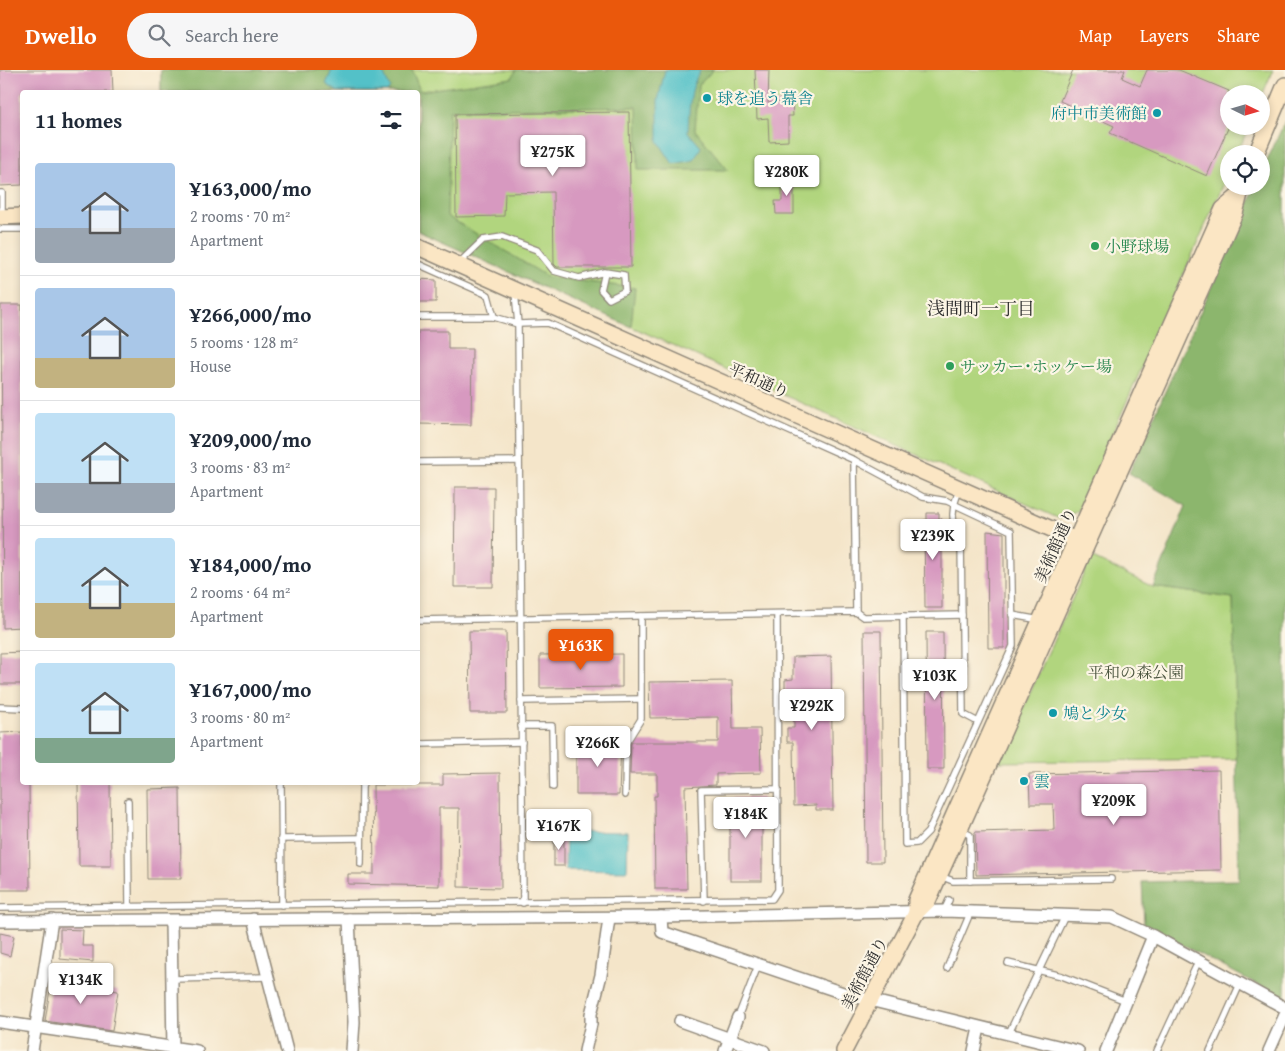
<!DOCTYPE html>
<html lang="en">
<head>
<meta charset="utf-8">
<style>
  :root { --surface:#fff; --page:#f6f6f7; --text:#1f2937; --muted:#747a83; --line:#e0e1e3; --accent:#ea580c }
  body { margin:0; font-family:"Gentium Book Plus","Noto Serif JP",serif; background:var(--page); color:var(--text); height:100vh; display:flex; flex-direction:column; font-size:19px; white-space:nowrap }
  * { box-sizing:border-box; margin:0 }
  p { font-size:16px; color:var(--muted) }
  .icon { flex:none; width:28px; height:28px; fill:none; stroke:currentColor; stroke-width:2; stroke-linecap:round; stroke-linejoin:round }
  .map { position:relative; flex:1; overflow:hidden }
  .panel { position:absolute; left:20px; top:20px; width:400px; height:695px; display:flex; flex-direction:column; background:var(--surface); border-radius:5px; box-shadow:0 2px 8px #0003 }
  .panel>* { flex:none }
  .needle { width:32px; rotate:95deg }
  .buttons { position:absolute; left:1220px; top:15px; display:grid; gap:10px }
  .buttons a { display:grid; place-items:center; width:50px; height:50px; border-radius:50%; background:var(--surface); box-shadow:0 2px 8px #0003; font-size:25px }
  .price { position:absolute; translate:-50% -42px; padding:0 11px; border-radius:5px; background:#fff; color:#222; font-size:16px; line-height:32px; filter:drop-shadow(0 1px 2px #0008) }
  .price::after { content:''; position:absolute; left:50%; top:30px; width:15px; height:11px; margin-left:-8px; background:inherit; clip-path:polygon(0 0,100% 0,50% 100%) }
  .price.current { background:var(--accent); color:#fff }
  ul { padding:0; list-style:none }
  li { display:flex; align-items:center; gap:15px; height:125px; padding:0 15px }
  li+li { border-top:1px solid var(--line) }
  li span { display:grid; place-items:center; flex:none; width:140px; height:100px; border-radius:5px; color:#555 }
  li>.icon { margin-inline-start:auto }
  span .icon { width:60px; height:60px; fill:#fffc; stroke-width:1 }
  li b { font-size:21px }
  h2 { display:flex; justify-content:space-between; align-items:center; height:60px; padding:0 15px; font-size:21px }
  header { display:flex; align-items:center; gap:30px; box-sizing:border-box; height:70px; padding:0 25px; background:var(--accent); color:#fff }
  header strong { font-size:24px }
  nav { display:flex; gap:28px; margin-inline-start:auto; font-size:18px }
  .search { width:350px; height:45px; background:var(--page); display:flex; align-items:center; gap:12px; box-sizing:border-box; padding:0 18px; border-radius:28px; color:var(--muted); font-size:19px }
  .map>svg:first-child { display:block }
</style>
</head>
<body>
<header>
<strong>Dwello</strong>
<div class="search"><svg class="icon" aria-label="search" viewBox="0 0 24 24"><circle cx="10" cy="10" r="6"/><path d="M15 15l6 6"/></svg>Search here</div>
<nav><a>Map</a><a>Layers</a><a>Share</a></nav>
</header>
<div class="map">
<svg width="1285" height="981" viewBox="0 0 1285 981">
  <rect width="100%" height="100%" fill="#fcf5e5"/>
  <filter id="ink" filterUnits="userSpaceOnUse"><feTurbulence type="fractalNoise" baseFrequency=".02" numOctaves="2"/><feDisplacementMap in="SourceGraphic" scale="10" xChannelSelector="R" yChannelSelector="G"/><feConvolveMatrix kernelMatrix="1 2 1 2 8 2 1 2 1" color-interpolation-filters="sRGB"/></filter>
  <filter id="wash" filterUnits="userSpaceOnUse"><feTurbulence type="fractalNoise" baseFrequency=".0096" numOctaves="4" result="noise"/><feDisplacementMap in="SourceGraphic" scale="20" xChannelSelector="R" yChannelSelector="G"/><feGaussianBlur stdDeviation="1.12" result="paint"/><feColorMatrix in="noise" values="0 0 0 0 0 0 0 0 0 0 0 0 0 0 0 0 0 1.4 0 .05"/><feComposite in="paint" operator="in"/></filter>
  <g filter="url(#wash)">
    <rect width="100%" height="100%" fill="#f4e5c9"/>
    <g fill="#b1d57e" stroke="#6e8054">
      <path d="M161,0H1273L1261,28V24H1229V56H1249L1237,84H1229V102L1078,441L1060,449L418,161V22H161Z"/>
      <path d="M1091,487L1153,517L1233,528L1239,689L999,692Z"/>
    </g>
    <g fill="#8cb66d" stroke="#5c704c">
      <path d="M161,0H412L420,21L512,8L516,0H713L699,15L695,60L728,100H638L637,37L450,40L447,146L548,207L635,218L631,257L418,161V22H161Z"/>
      <path d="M1285,51V929L1144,855L1142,812L1239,810L1233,528L1153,517L1186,436L1129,403L1256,116H1261V104Z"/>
    </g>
    <g fill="#53c1c8" stroke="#3f767a">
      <path d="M332,0H382L390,18L387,22H338L326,14Z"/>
      <path d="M665,0H701C689,17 689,42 688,62L701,77L694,90L673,94L658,71V30Z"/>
      <path d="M566,761L628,762L627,801L565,800Z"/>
    </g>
    <g id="blocks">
      <g fill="#d799c0">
        <path d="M0,0H112L113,22H22V115L0,116Z"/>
        <path d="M755,0H769L768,33L792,31L793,46H788V71L769,72L768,48L757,49Z"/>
        <path d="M1073,0H1125L1122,8L1140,16L1147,0H1179L1229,21V56L1207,106L1110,63L1114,56L1060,31Z"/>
        <path d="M629,42L631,197H557L554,194L553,122L505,123L504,146L456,147L455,44Z"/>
        <path d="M794,106V144H776L775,131H782V107Z"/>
        <path d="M418,209L436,210V232H418Z"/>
        <path d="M1,235H22V557L3,558Z"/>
        <path d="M418,261H448V279H472L471,355L418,354Z"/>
        <path d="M455,417H494L493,517H454Z"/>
        <path d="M927,443H939V449H942V538H925L924,450H927Z"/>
        <path d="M987,461L1004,463V578H988Z"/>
        <path d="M469,561H506L507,643H470Z"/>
        <path d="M864,561H881L883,792H866Z"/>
        <path d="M926,562H943L944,699H927Z"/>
        <path d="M22,582V614H0V583Z"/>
        <path d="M622,584V617L540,618V585Z"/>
        <path d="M831,586L833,740H816V735L794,736L793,672H787V658H794V633H785V610L793,609V587Z"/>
        <path d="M732,611L733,659H760L761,703L716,704V715L685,717L687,819H655L654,726H657V704H630L631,674L632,672H718V647L650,648L649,612Z"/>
        <path d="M22,662V712H29L30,820H0V663Z"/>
        <path d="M576,671L621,672L619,725H576Z"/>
        <path d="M1219,700L1221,800L976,805L975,762L1054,760L1053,734H1030L1029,704Z"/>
        <path d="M500,703L501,818L458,817L459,738H439V816L348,814V804H374L373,715H443V704Z"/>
        <path d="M78,712H110L111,796H79Z"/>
        <path d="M180,718L181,809H148L147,719Z"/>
        <rect x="730" y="728" width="32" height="83"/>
        <rect x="554" y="766" width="10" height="30"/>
        <path d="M60,859L83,860L82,876H93V892L60,889Z"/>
        <path d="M0,863L14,866L10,886L0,883Z"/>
        <path d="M52,907L78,911L77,914L118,921L112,961L45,951Z"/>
      </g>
    </g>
  </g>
  <g filter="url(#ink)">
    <use href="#blocks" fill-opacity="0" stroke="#90887a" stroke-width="1"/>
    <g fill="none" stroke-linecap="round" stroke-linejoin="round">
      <defs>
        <g id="lane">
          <path d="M0,123H2V146"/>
          <path d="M0,159H22"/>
          <path d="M459,193L483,170L502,167L537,180L554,201L579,208L605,202L624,205L625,221L609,229L601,220L605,202"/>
          <path d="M418,194L488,225L494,247"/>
          <path d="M515,222L518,254L523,833"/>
          <path d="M418,247H494L518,254L548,253L854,390L923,427L947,431L1011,461L1013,576L928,762L917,773L905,774L903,546"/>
          <path d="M854,390L856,542"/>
          <path d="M418,392L519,391"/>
          <path d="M960,418C952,437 949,452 961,468L963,644L978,652"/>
          <path d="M1012,545L1040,550"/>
          <path d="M418,550L856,542L863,547L962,545"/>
          <path d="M521,631L640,629"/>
          <path d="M0,637L22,638"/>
          <path d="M521,656H552L553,717"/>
          <path d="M418,674L522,672"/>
          <path d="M281,712L282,835"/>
          <path d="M625,725L626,673L641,649V546"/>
          <path d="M128,731L129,836"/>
          <path d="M960,760L970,765V811"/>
          <path d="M281,769L361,768"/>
          <path d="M361,794L362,717L364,712"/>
          <path d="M940,806L953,811L1111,809"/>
          <path d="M704,831L701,720L778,719"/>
          <path d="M0,838L772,829L778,820L777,544"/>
          <path d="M944,841L949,830"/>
          <path d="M1008,893L1062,906L1126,931"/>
          <path d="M947,898L971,841"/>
          <path d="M172,909L267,907"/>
          <path d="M738,947L759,893"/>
          <path d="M1008,965L1065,846"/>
          <path d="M1157,981L1199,890"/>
          <path d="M1210,981L1240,914"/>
        </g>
        <g id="street">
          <path d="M661,847L662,862L849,925L1078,981"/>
          <path d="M253,849L287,981"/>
          <path d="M349,849L354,952L352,981"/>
          <path d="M0,851L661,847L944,841L1112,847L1153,866L1285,938"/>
          <path d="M171,851L173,981"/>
          <path d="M680,951L764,981"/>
          <path d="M0,952L197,981"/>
          <path d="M32,981L52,850"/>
          <path d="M585,981L591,954V944L601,905L609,848"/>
          <path d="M725,981L738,947"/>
          <path d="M974,981L979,958"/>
          <path d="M1106,981L1153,866"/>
          <path d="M1269,981L1285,945"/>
        </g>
        <g id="secondary">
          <path d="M1256,84L1285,15"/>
          <path d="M0,147L22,146"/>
          <path d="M418,177L1085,474"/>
          <path d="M916,843V830L1223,139L1237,127"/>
          <path d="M844,981L916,843L928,831L1235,143L1242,116"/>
        </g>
      </defs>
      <use href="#lane" stroke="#90887a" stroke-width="8"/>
      <use href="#street" stroke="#90887a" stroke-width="14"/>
      <use href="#secondary" stroke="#90887a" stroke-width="18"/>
      <use href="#lane" stroke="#fff" stroke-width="5.5"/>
      <use href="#street" stroke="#fff" stroke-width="11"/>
      <use href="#secondary" stroke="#fbe6c4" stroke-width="15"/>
    </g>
  </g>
  <g fill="#0f9aa8" stroke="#fcf5e5" stroke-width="2">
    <circle cx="707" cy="28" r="5"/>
    <circle cx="1157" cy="43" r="5"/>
    <circle cx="1053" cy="643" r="5"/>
    <circle cx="1024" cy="711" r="5"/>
  </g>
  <g fill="#2e9e5b" stroke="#fcf5e5" stroke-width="2">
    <circle cx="1095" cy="176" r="5"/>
    <circle cx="950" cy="296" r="5"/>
  </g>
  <g text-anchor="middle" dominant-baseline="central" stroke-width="4.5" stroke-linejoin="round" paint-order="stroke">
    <g font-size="16" fill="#0d838f" stroke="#fcf5e5" text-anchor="start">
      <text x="717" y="28">球を追う幕舎</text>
      <text x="1147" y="43" text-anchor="end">府中市美術館</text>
      <text x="1063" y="643">鳩と少女</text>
      <text x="1034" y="711">雲</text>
    </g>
    <g font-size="16" fill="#27864d" stroke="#fcf5e5" text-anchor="start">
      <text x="1105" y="176">小野球場</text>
      <text x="960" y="296">サッカー･ホッケー場</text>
    </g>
    <g font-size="16" fill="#2b2b2b" stroke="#fcf5e5">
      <text transform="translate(759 310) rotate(24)">平和通り</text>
      <text transform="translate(1055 475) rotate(-66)">美術館通り</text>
      <text transform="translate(864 903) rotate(-62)">美術館通り</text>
    </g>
    <g font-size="16" fill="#4c5640" stroke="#fcf5e5">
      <text x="1136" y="602">平和の森公園</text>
    </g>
    <g font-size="18" fill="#2b2b2b" stroke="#fcf5e5">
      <text x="981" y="238">浅間町一丁目</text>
    </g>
  </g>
</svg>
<div class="buttons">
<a><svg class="needle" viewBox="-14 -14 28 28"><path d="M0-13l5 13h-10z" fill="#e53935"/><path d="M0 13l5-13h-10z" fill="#747a83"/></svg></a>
<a><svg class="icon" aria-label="locate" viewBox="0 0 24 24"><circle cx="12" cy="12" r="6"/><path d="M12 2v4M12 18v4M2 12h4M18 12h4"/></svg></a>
</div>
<b class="price" style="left:553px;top:107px">¥275K</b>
<b class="price" style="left:787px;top:127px">¥280K</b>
<b class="price" style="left:933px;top:491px">¥239K</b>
<b class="price current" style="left:581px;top:601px">¥163K</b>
<b class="price" style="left:935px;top:631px">¥103K</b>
<b class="price" style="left:812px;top:661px">¥292K</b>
<b class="price" style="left:598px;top:698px">¥266K</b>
<b class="price" style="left:1114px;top:756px">¥209K</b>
<b class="price" style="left:746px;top:769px">¥184K</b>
<b class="price" style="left:559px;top:781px">¥167K</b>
<b class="price" style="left:81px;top:935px">¥134K</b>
<section class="panel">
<h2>11 homes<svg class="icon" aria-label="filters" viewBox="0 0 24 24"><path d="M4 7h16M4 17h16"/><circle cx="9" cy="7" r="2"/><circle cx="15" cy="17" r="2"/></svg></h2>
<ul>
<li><span style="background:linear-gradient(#a9c7e8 65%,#9aa5b1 0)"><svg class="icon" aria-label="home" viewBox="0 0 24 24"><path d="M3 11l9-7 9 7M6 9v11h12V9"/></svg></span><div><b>¥163,000/mo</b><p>2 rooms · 70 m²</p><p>Apartment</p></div></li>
<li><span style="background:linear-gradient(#a9c7e8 70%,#c2b280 0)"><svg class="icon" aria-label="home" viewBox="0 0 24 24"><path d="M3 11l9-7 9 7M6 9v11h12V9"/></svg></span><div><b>¥266,000/mo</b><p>5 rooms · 128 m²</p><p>House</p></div></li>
<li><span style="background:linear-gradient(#bfe0f5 70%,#9aa5b1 0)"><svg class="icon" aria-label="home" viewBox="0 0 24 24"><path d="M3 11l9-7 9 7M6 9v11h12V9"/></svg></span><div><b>¥209,000/mo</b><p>3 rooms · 83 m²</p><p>Apartment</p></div></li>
<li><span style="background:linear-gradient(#bfe0f5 65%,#c2b280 0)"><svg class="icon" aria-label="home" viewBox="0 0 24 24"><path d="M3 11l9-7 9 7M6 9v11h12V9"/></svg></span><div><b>¥184,000/mo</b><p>2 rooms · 64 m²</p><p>Apartment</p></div></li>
<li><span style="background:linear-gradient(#bfe0f5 75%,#7fa58c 0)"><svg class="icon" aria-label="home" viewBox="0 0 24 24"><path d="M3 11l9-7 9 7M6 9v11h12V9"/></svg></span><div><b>¥167,000/mo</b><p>3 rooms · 80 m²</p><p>Apartment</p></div></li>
</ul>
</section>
</div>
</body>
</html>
